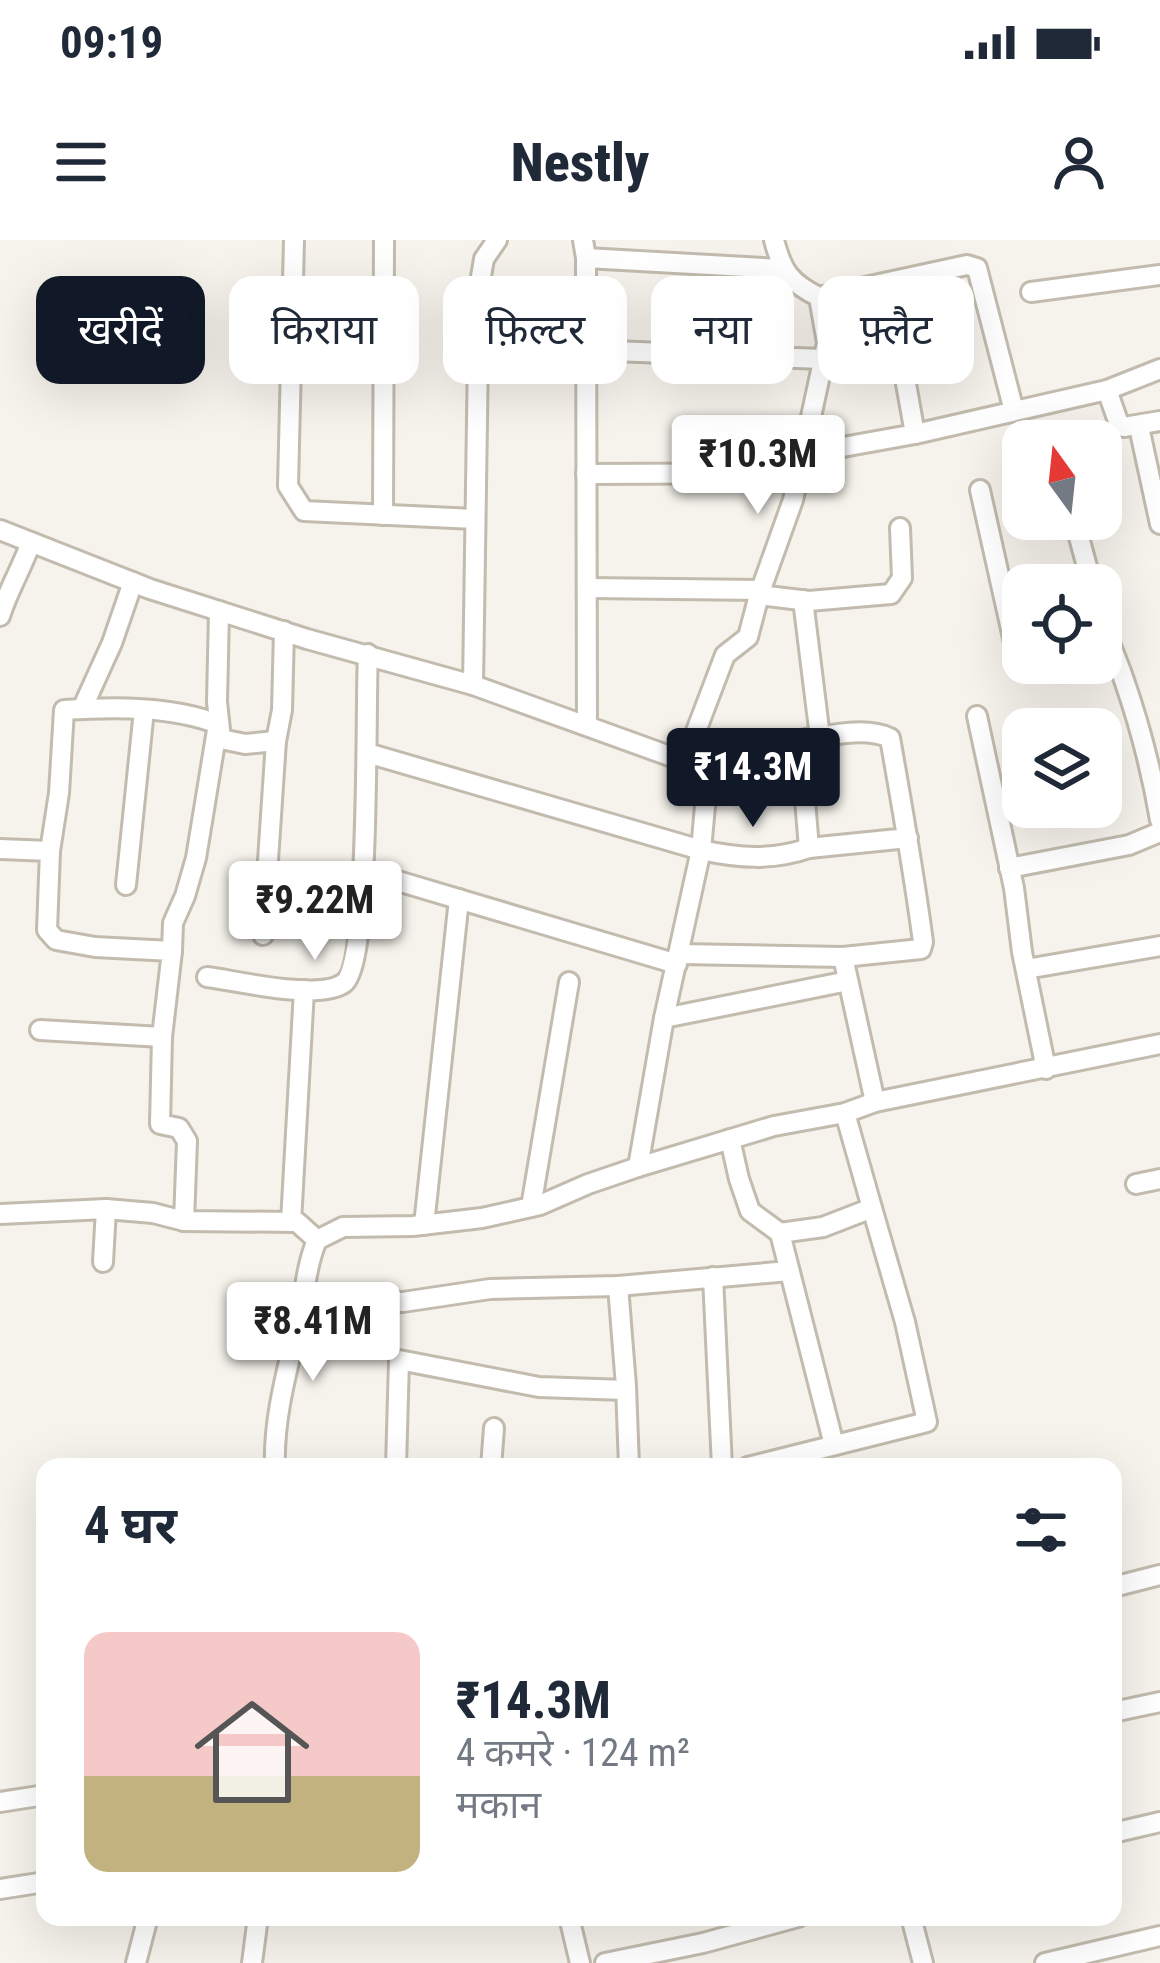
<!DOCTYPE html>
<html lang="hi">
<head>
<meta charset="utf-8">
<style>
  :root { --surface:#fff; --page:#f2f2f3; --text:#1f2937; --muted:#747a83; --line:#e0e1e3; --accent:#111827 }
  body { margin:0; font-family:"Roboto Condensed","Noto Sans Devanagari",sans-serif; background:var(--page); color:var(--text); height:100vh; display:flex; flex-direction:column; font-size:45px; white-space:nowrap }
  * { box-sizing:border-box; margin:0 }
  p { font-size:39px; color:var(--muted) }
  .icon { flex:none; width:66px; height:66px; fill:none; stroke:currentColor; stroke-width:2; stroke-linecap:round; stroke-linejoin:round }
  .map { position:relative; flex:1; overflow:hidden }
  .drawer { position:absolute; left:36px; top:1218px; width:1086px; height:468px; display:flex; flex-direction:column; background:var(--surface); border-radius:24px; box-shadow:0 12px 48px #0002 }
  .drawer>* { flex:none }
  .top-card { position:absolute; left:36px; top:36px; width:1089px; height:108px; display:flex; gap:24px }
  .needle { width:78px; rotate:345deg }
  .controls { position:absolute; left:1002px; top:180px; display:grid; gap:24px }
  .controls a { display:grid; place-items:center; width:120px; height:120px; border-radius:24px; background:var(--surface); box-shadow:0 12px 48px #0002; font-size:60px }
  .price { position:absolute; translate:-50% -102px; padding:0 27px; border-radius:12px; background:#fff; color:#222; font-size:39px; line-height:78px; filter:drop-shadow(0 3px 6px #0008) }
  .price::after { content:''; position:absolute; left:50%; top:72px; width:36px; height:27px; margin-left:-18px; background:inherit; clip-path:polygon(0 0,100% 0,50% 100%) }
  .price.current { background:var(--accent); color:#fff }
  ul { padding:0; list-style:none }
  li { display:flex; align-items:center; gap:36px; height:300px; padding:0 48px }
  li+li { border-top:3px solid var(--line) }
  li span { display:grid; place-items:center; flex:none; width:336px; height:240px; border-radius:24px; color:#555 }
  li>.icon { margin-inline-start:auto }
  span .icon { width:144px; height:144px; fill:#fffc; stroke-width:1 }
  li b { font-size:51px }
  h2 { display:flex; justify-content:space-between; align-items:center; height:144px; padding:0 48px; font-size:51px }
  .tag { padding:0 42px; border-radius:24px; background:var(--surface); box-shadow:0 12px 48px #0002; font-size:42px; line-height:108px }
  .tag.current { background:var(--accent); color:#fff }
  .status { display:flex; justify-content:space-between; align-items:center; height:84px; padding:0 60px; background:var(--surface); direction:ltr }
  .status svg { height:33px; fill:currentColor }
  header { display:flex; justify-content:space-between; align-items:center; height:156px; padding:0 48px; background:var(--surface); font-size:54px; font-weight:800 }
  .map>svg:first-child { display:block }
</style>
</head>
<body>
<div class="status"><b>09:19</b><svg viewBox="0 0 49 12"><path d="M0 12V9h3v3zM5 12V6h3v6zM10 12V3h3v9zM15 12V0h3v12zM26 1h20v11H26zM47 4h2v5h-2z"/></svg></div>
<header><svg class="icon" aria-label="menu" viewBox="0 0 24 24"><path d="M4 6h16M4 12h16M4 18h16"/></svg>Nestly<svg class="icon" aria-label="person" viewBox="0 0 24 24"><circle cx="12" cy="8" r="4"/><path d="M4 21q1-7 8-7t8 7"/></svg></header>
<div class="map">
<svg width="1160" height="1723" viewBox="0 0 1160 1723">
  <rect width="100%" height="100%" fill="#f6f3ec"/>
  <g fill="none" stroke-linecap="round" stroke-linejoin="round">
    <defs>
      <g id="minor">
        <path d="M294,0L288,246L304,271L475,279"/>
        <path d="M583,0L586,18L587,485"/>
        <path d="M586,18L781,29"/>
        <path d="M888,43L915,194"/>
        <path d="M1031,52L1160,35"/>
        <path d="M819,57L967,25L977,28L1014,171"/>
        <path d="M586,110L823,119"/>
        <path d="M1107,150L1119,184L1124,187L1160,181"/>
        <path d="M1139,187L1160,284"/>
        <path d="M804,214L915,194L1107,150L1160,129"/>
        <path d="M586,234L800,233"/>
        <path d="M980,250L1017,416L1020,424L1043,423"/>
        <path d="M383,275L384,0"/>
        <path d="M1074,279L1092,345"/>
        <path d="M0,290L150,349L307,399L473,445L700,527L705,566L701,610L664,778L638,927"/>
        <path d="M587,348L761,350"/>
        <path d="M759,355L809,361L891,354L902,338L900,288"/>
        <path d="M803,360L820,497"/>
        <path d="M219,371L217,462L221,499L245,504L276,501"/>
        <path d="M0,376C8,350 22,328 31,302"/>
        <path d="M1101,377C1107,399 1117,419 1124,440C1140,486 1152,533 1160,580"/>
        <path d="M473,445L479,48L484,19L497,0"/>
        <path d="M82,469L112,403L133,342"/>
        <path d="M977,476L1014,648L1022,712L1046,829"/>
        <path d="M367,513L701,610C738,618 772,621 809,608"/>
        <path d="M685,520L725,415L748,397L759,355L793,260L827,103L819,57C790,43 782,31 774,0"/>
        <path d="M0,609L50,611L47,690L56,700L95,707L172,711L162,797L160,884L179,888L187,901L184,981"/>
        <path d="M50,611L59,553L64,470C114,467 171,466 218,484L196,618L185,656L173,683L172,711"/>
        <path d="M1009,628L1129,605L1160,592"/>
        <path d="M364,631L677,724"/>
        <path d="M126,645L144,470"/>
        <path d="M263,695L276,501L282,470L284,391"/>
        <path d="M679,714L843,717"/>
        <path d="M1026,729L1160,706"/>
        <path d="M207,737C238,741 319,761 344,743C371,723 365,461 368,414"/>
        <path d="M664,778L848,741"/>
        <path d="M40,790L162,797"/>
        <path d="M875,862L843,717L921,709L923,702C914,633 902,566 890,498C865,486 827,496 800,500L809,608L908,598"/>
        <path d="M730,899L739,939L750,971L780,993L823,987L872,968L845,873"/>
        <path d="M1136,944L1160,939"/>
        <path d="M531,967L569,742"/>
        <path d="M0,974L106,969L153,973L184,981L297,982L317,1000"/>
        <path d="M291,982L304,750"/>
        <path d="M424,985L459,659"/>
        <path d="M780,993L834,1205"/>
        <path d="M103,1022L106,969"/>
        <path d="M713,1037L722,1227"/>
        <path d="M618,1046L626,1146L629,1227"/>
        <path d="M304,1057L359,1062H403L490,1049L618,1046L789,1031"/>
        <path d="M275,1227C273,1176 289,1124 300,1075C305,1049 307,1024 317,1000L343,987L413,986L482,978L540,965L588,944L638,927L774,886L845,873L875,862L1160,804"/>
        <path d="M396,1227L399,1120L539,1147L626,1150"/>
        <path d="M491,1227L494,1188"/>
        <path d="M748,1227L927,1182L905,1082L872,968"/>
        <path d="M1113,1347L1160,1335"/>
        <path d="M1113,1472L1160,1462"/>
        <path d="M0,1562L45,1555"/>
        <path d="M1113,1593L1160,1582"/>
        <path d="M0,1649L45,1642"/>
        <path d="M569,1677L580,1723"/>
        <path d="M911,1677L923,1723"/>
        <path d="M136,1723L148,1677"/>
        <path d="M252,1723L258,1677"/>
        <path d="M605,1723L703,1703L798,1677"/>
        <path d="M1045,1723L1160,1696"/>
      </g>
    </defs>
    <use href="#minor" stroke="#c2bbae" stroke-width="24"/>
    <use href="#minor" stroke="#fff" stroke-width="18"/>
  </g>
</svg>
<div class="controls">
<a><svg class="needle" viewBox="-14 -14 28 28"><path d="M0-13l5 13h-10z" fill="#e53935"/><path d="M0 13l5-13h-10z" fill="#747a83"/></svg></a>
<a><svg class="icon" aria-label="locate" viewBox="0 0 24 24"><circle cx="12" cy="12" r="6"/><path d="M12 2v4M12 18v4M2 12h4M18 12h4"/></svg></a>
<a><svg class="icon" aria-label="layers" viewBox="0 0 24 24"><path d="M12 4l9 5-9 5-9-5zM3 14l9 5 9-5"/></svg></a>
</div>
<b class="price" style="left:758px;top:277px">₹10.3M</b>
<b class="price current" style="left:753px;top:590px">₹14.3M</b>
<b class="price" style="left:315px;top:723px">₹9.22M</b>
<b class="price" style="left:313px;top:1144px">₹8.41M</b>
<div class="top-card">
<a class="tag current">खरीदें</a>
<a class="tag">किराया</a>
<a class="tag">फ़िल्टर</a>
<a class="tag">नया</a>
<a class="tag">फ़्लैट</a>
</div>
<section class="drawer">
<h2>4 घर<svg class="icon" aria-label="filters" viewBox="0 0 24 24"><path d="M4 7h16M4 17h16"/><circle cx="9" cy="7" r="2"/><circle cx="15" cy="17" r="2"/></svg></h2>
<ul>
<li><span style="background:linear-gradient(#f6c9c9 60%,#c2b280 0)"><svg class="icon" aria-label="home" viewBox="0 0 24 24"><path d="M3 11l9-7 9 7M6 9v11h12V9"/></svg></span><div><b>₹14.3M</b><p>4 कमरे · 124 m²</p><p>मकान</p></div></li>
</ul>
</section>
</div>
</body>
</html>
